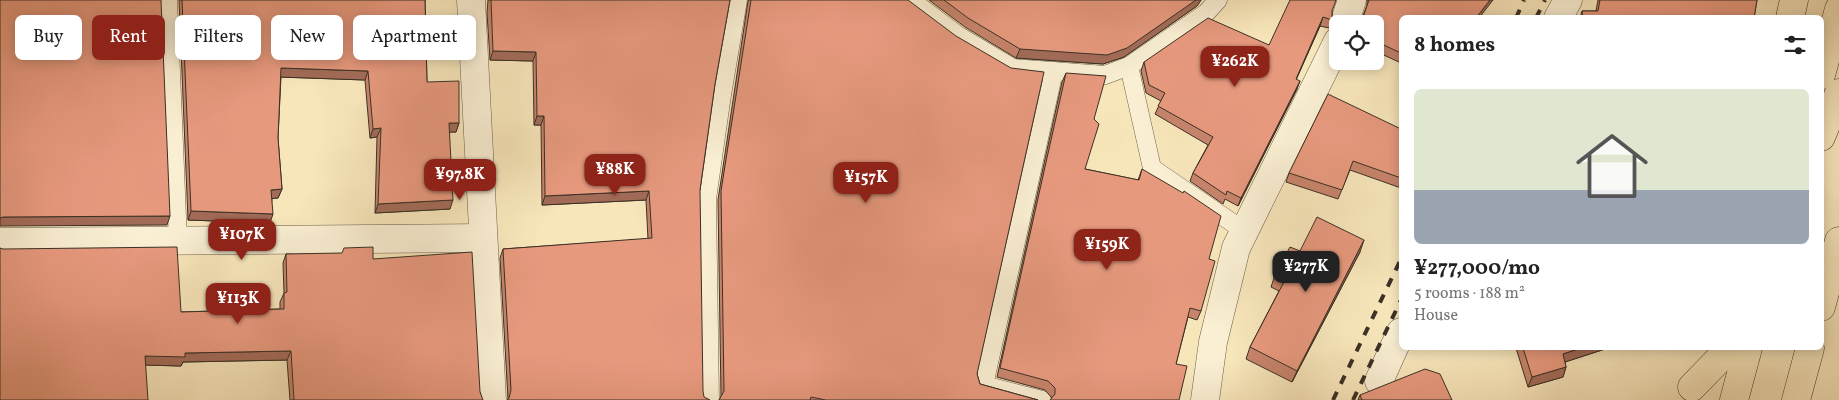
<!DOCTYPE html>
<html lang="en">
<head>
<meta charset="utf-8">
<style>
  :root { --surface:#fff; --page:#f2f2f2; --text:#222; --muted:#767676; --line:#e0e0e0; --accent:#8f2418 }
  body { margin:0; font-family:Vollkorn,serif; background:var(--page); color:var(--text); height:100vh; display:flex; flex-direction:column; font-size:19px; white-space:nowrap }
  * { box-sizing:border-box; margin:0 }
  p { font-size:16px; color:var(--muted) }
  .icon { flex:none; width:28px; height:28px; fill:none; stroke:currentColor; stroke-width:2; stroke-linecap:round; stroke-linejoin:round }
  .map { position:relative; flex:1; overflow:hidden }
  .panel { position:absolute; left:1399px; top:15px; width:425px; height:335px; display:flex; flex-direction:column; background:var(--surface); border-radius:8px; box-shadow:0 2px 12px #0003 }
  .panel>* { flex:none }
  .hud { position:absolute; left:15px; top:15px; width:475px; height:45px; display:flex; gap:10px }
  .fabs { position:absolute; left:1329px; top:15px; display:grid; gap:10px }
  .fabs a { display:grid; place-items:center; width:55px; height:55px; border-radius:8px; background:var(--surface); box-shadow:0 2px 12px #0003; font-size:25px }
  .price { position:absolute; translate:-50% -42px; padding:0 11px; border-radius:10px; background:var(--accent); color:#fff; font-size:16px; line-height:32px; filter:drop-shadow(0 1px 2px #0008) }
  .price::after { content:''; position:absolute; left:50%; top:30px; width:15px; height:11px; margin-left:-8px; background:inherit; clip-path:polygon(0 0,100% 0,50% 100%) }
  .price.active { background:#222; color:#fff }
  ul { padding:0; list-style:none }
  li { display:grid; align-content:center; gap:10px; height:265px; padding:0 15px }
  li+li { border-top:1px solid var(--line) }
  li span { display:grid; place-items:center; height:155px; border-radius:8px; color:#555 }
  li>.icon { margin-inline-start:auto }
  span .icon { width:90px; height:90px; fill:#fffc; stroke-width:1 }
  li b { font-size:21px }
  h2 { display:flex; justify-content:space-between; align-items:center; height:60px; padding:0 15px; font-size:21px }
  .pill { padding:0 18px; border-radius:8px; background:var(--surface); box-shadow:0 2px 12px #0003; font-size:18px; line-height:45px }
  .pill.active { background:var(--accent); color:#fff }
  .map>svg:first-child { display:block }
</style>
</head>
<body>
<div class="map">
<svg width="1839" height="400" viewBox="0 0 1839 400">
  <rect width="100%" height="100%" fill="#f8e6bb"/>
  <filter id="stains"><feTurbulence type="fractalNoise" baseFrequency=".004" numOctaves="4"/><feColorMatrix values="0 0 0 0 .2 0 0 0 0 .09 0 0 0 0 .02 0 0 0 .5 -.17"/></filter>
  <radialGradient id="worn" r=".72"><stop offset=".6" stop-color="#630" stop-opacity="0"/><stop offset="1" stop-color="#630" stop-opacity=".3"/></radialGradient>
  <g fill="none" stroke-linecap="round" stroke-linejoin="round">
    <defs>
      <g id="service">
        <path d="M168,0L178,241"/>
        <path d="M911,0L959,36L1013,68L1105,75L1129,66"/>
        <path d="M1218,0L1206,13L1129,66L1152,168L1243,230"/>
        <path d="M710,400L707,199L722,95L738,0"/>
        <path d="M1042,400L984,385L1054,71"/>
      </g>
      <g id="minor">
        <path d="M471,0L492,400"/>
        <path d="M1558,18L1568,0"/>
        <path d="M1344,24L1352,0"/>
        <path d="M0,242L483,238"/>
        <path d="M1379,381L1401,332"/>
        <path d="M1205,400L1213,342L1236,248L1338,41"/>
      </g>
      <g id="trunk">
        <path d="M1790,18L1794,0"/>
        <path d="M1821,75L1839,9"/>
        <path d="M1821,137L1839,93"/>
        <path d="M1821,307L1839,241"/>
        <path d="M1692,387L1730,348"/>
        <path d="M1734,400L1748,348"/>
        <path d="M1796,400L1810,348"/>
      </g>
    </defs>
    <use href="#service" stroke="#6a5e4a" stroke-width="19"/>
    <use href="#minor" stroke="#6a5e4a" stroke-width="29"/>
    <use href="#trunk" stroke="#3b3125" stroke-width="29"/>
    <use href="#service" stroke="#faefd3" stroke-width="18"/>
    <use href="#minor" stroke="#faefd3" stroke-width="28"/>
    <use href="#trunk" stroke="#f8e6bb" stroke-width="28"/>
    <g stroke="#3b3125" stroke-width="4" stroke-dasharray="9 9" stroke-linecap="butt">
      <path d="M1516,18L1524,0"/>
      <path d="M1536,18L1545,0"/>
      <path d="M1333,400L1401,259"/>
      <path d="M1353,400L1401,300"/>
    </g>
  </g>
  <g fill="#c7846c" stroke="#3b3125">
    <path d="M179,0H425L427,82L459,123L456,132H449L450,209L375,213L377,137L370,138L365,80L281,77L278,138L282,189L278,198H272L270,223L188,220Z"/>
    <path d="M488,0H730L715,84L700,190L508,399L500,258L503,249L648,239L646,200L542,205L541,125H534L533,61L490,60L487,13Z"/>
    <path d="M748,0H908L977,374L980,384L1038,400H719L721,397L718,200L748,1Z"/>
    <path d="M929,0H1201L1197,6L1124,57L1103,64L1016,58L965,27Z"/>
    <path d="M1367,0H1493L1401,18V63L1375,51V24L1361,21L1367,5Z"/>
    <path d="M1598,0H1757L1754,18H1580L1582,11H1596Z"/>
    <path d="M1332,11V20L1329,28L1320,26L1296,79L1297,89L1238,206L1225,199L1223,204L1190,181L1193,173L1208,145L1155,114L1161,101L1146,93L1141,71L1144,62L1269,45Z"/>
    <path d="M1066,73L1094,119L1085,169L1138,180L1142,169L1209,259L1201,311L1197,320L1188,317L1176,364L1052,398L1045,390L997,377L1062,82Z"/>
    <path d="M1401,129V188L1350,170L1338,199L1286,182L1289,173Z"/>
    <path d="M1300,251L1360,252L1292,382L1246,359L1250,347L1279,291L1271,287L1275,275Z"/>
    <path d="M286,254L373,259L480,392L482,400H290L287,360L183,362L181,366L146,365L0,400L181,312L280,309V302L284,293L283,263Z"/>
    <path d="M1516,348H1608L1565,362L1566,367L1563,377L1528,387Z"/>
    <path d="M1360,395L1452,400H1358Z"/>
  </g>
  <g fill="#a26b58" stroke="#3b3125">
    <path d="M1196,0H1201L1197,6L1124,57L1103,64L1016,58L1020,49Z"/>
    <path d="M1490,0H1493L1479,18H1476Z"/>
    <path d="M1323,17L1320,26L1293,87L1296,79Z"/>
    <path d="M493,51L536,52L533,61L490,60Z"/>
    <path d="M281,68L368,71L365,80L278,77Z"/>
    <path d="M1300,81L1297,89L1238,206L1241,198Z"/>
    <path d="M537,116H544L541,125H534Z"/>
    <path d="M449,123H459L456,132H446Z"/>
    <path d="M381,128L377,137L370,138L373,129Z"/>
    <path d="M282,189L278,198L268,199L271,190Z"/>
    <path d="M649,191L646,200L542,205L545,196Z"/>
    <path d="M453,200L450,209L375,213L378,204Z"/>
    <path d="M191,211L273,214L270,223L188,220Z"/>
    <path d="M170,216L167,225L0,226V218L3,217Z"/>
    <path d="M1364,240L1360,252L1292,382L1297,371Z"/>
    <path d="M1581,348H1608L1559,364L1563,354Z"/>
    <path d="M291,351L287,360L183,362L181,366L142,365L145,356L185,353Z"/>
    <path d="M1566,367L1563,377L1528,387L1532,377Z"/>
  </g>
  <g fill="#e7997e" stroke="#3b3125">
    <path d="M0,0H161L170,216L3,217L0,218Z"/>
    <path d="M182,0H425L427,82L459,81V123H449L453,200L378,204L381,128L373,129L368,71L281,68L278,138L282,189L271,190L273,214L191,211Z"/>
    <path d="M491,0H730L715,84L700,190L703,391L704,397L710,400H507L509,398L511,390L503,249L652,238L649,191L545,196L544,116H537L536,52L493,51Z"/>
    <path d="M751,0H908L956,36L1011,68L1044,72L977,374L980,384L1038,400H826L811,397L810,400H719L724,391L721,191Z"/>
    <path d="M944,0H1196L1127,48L1107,55L1020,49L968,18Z"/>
    <path d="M1290,0H1336L1332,11V20L1323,17L1296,79L1300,81L1241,198L1227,191L1226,195L1193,173L1213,137L1158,106L1165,93L1149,85L1144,62L1208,18L1269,45Z"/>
    <path d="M1369,0H1490L1476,18H1401V53L1375,41V24H1359L1362,20Z"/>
    <path d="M1600,0H1757L1754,18H1583L1582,11H1598Z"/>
    <path d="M1066,73L1106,76L1094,119L1099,124L1085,169L1139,180L1142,169L1183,193L1184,191L1221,216L1209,259L1215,261L1201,311L1190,308L1176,364L1187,366L1179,400H1050L1055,394V388L1048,381L1000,368Z"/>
    <path d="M1328,94L1401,129V178L1353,161L1342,190L1289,173Z"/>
    <path d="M1317,217L1364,240L1297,371L1250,347L1285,280L1275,275L1290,247L1300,251Z"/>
    <path d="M177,247L181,312L284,309V293L287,292L286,254L342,253L344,248L373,247V259L472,252L480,392L483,400H294L291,351L185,353V357L145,356L148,400H0V248L3,249Z"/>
    <path d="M1523,348H1581L1563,354L1566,367L1532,377Z"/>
    <path d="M1425,369L1440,374L1452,400H1362L1360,395Z"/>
  </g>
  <rect width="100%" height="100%" filter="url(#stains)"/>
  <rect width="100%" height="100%" fill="url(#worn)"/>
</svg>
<div class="fabs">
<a><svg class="icon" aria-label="locate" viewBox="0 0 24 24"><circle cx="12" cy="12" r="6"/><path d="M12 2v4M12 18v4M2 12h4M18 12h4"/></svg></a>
</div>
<b class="price" style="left:1235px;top:88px">¥262K</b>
<b class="price" style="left:615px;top:196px">¥88K</b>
<b class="price" style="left:460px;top:201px">¥97.8K</b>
<b class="price" style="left:866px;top:204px">¥157K</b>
<b class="price" style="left:242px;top:261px">¥107K</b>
<b class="price" style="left:1107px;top:271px">¥159K</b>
<b class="price active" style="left:1306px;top:293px">¥277K</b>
<b class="price" style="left:238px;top:325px">¥113K</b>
<div class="hud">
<a class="pill">Buy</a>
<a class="pill active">Rent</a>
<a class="pill">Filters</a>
<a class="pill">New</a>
<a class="pill">Apartment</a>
</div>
<section class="panel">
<h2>8 homes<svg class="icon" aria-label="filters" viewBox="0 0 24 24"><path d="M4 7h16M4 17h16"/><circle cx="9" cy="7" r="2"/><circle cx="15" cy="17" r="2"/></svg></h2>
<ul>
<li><span style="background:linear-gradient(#dfe7d0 65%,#9aa5b1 0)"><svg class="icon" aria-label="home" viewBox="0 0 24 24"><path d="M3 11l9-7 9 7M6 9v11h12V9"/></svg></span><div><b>¥277,000/mo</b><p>5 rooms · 188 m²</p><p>House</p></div></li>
</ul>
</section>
</div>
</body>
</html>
